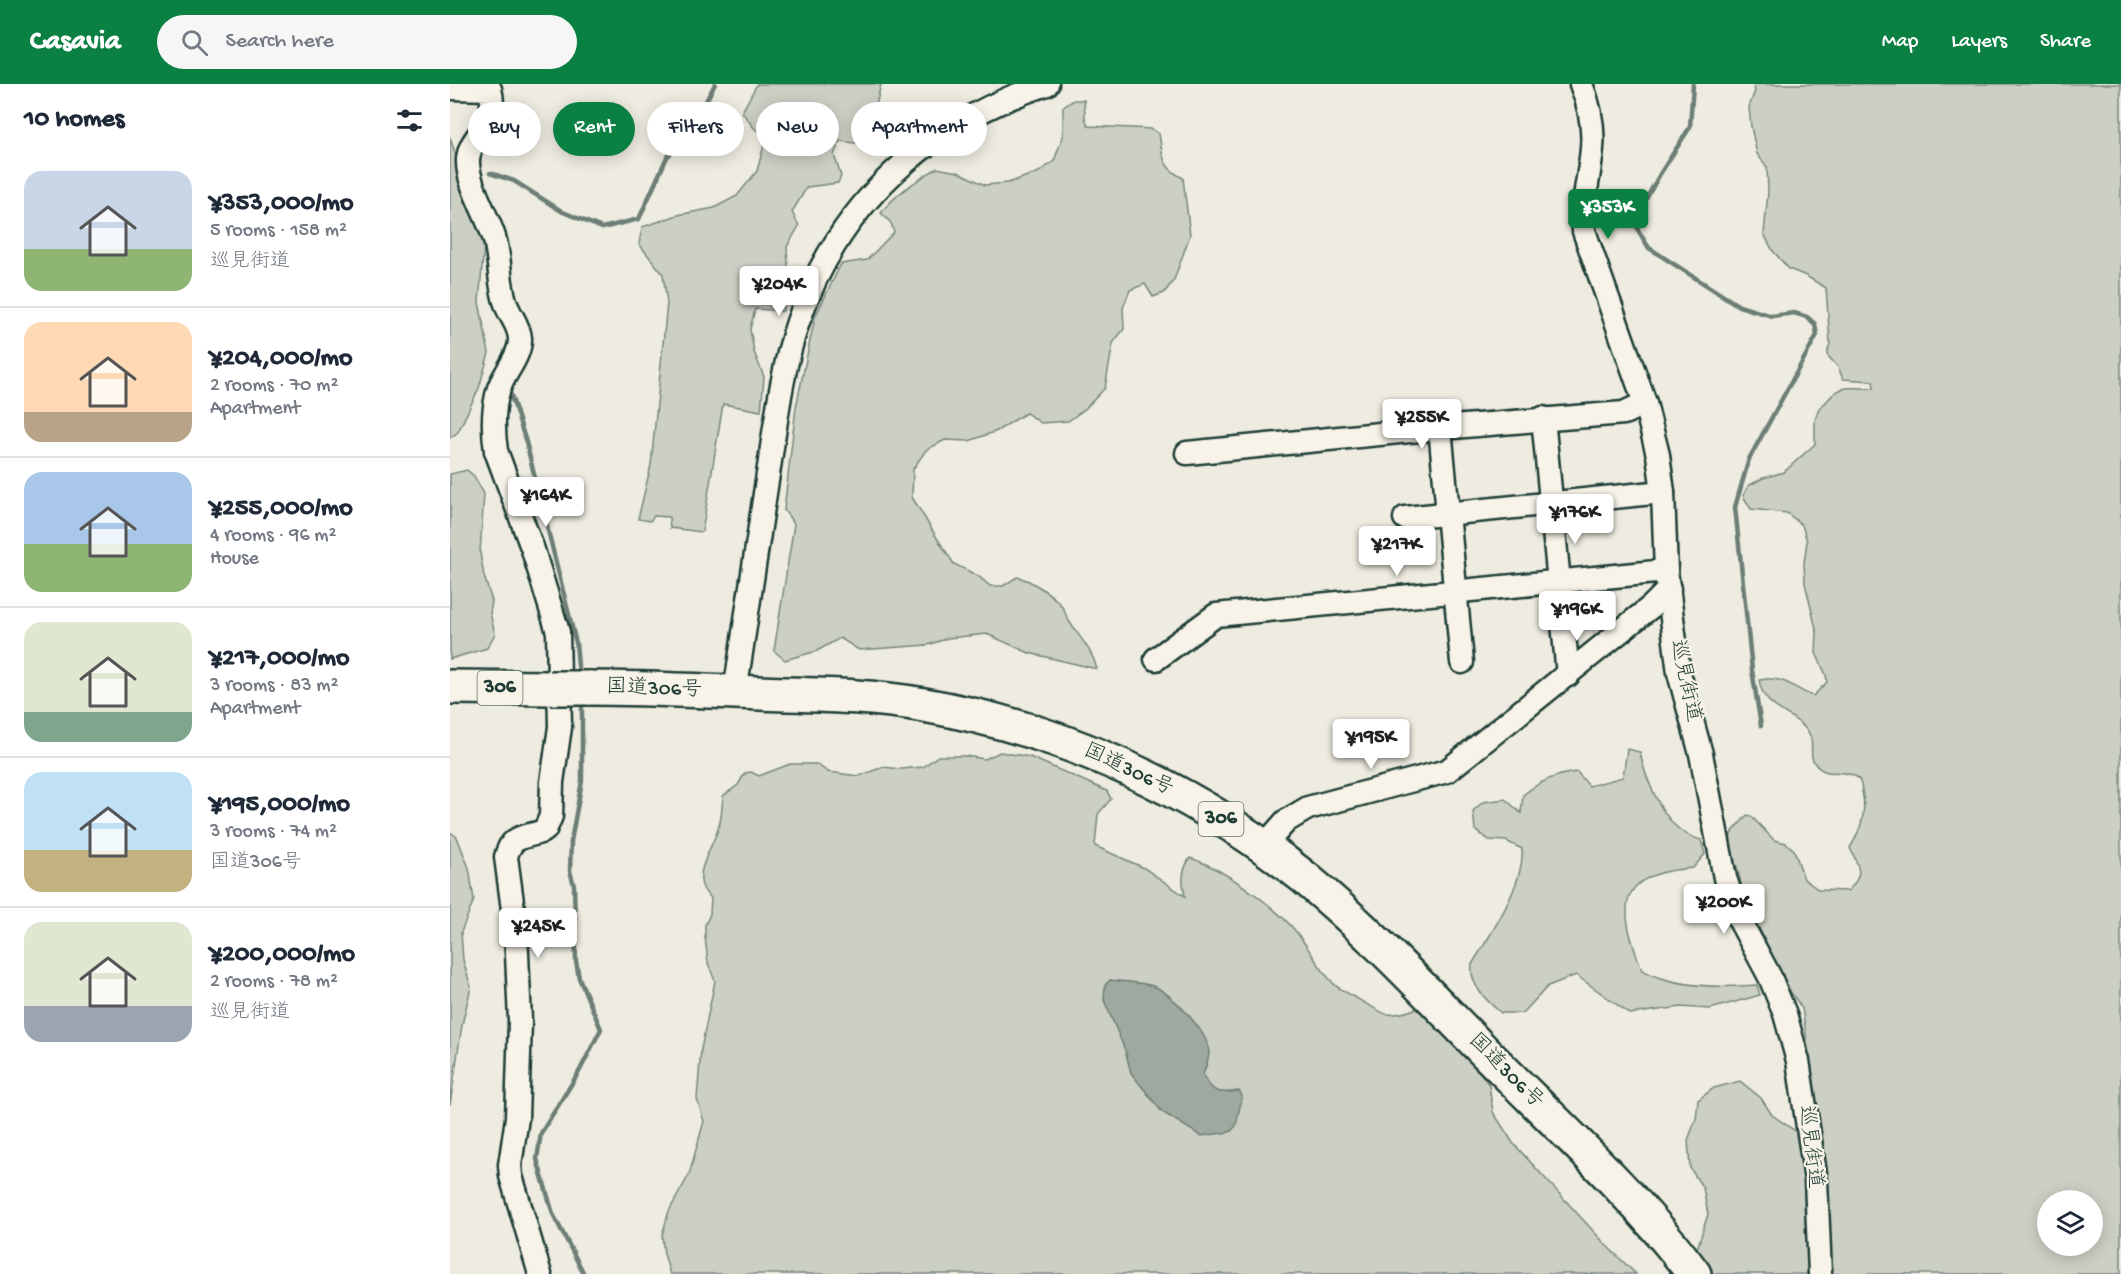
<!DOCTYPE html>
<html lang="en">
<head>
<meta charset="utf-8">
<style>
  :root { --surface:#fff; --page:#f6f6f7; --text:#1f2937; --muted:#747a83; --line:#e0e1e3; --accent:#0b8043 }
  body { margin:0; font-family:"Gochi Hand","Klee One",sans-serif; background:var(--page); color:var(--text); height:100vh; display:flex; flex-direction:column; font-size:22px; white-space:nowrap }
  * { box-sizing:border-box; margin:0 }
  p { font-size:20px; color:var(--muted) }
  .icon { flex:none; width:33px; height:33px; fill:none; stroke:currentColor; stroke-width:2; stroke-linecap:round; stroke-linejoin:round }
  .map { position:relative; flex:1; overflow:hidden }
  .sheet { display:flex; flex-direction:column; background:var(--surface); width:450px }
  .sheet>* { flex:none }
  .banner { position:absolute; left:18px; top:18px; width:570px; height:54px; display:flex; gap:12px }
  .controls { position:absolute; left:1587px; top:1106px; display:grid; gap:12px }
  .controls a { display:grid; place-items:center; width:66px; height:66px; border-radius:50%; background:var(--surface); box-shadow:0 3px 15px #0003; font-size:30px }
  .price { position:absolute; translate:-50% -51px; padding:0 14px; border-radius:6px; background:#fff; color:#222; font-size:20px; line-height:39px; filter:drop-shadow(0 2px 3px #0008) }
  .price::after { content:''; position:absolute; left:50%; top:36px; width:18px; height:14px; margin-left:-9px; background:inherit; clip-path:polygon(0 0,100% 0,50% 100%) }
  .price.current { background:var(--accent); color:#fff }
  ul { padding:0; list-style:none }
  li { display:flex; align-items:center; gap:18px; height:150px; padding:0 24px }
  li+li { border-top:2px solid var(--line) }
  li span { display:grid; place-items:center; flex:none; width:168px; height:120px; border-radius:18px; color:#555 }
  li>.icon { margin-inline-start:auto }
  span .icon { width:72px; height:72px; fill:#fffc; stroke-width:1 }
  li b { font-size:26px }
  h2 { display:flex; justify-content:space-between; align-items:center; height:72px; padding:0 24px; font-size:26px }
  .tag { padding:0 21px; border-radius:27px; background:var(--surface); box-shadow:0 3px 15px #0003; font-size:21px; line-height:54px }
  .tag.current { background:var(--accent); color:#fff }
  header { display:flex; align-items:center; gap:36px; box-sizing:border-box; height:84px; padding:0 30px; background:var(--accent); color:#fff }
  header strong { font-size:28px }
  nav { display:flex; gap:33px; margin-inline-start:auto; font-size:21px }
  .search { width:420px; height:54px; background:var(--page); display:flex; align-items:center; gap:15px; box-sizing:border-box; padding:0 21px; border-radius:33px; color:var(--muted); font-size:22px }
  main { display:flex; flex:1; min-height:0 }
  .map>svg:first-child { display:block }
</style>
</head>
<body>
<header>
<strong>Casavia</strong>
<div class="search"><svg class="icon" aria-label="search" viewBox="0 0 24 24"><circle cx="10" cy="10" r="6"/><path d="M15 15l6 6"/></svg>Search here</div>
<nav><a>Map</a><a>Layers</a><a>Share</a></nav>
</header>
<main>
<section class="sheet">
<h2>10 homes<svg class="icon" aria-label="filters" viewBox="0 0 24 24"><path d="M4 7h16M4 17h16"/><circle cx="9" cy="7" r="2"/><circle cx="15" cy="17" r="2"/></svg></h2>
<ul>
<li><span style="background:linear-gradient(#c9d6e8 65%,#8fb573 0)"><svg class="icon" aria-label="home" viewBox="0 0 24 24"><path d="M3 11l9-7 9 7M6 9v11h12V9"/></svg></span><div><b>¥353,000/mo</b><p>5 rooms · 158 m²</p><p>巡見街道</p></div></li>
<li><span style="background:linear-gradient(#ffd9b3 75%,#b9a48a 0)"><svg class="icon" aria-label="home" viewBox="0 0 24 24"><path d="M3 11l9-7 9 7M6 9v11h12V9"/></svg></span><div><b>¥204,000/mo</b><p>2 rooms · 70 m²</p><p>Apartment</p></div></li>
<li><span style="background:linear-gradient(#a9c7e8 60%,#8fb573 0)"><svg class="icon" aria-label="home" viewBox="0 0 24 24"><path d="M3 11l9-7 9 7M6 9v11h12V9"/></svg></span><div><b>¥255,000/mo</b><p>4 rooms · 96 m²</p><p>House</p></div></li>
<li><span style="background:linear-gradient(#dfe7d0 75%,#7fa58c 0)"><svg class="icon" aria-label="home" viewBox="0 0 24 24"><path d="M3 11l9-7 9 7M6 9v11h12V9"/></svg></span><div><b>¥217,000/mo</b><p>3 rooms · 83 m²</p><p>Apartment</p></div></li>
<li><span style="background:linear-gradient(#bfe0f5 65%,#c2b280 0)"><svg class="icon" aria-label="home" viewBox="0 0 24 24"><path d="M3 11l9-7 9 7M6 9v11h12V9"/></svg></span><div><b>¥195,000/mo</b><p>3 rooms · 74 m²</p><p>国道306号</p></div></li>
<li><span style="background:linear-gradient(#dfe7d0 70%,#9aa5b1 0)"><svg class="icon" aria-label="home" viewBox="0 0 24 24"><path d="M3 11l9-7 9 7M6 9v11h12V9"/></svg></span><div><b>¥200,000/mo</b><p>2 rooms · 78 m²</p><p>巡見街道</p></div></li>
</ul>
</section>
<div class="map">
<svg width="1671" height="1190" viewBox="0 0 1671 1190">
  <rect width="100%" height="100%" fill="#eeece1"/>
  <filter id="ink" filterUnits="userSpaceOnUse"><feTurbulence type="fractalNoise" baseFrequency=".0167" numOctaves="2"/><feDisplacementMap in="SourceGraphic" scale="12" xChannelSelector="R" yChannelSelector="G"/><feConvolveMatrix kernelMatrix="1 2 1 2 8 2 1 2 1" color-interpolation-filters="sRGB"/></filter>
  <g filter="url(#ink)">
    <g fill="#cccfc4" stroke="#76867c" stroke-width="1.5" fill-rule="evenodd">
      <path d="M307,0H431L427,17V58L420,61L390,57L384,71L391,92L388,99L357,103L342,128L349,142L337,163L338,184L347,194L343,202L335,207L333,227L305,225L300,245L304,268L314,293L311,327L273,320L252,448L220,444L219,433L204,432L200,437L188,435L201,381L217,219L213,190L189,160L192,143L228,131L264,124L287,112L307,87L316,54L304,44L292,28Z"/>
      <path d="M1303,0H1671V1190H1380L1357,956L1352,924L1337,903L1294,812L1287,783L1279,770L1281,750L1297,731L1301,732L1324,756L1336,759L1344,766L1354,795L1369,806L1398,807C1415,790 1409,783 1400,764C1411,745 1417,729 1412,707C1411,701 1411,695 1405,692C1392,684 1377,694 1366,681C1356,670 1368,657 1355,644C1337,625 1314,626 1309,596C1336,591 1341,604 1363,612L1377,598L1376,591L1366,569L1367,549L1355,499L1354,479L1357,457L1352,441L1337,429L1301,425L1293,412L1298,402L1313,394L1334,388L1365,360V336L1369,324C1377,319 1381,310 1388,307C1397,301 1413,305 1424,304L1423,297L1393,295L1388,283L1377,271L1380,259L1376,204L1356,192L1339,185L1323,167L1314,150L1318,108L1317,83L1307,70L1301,43L1299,23L1305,7ZM1598,1116H1642V1161H1598Z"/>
      <path d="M624,16H634L635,33L638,42L702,45L709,50C713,72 711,83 733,94L740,151L724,196L714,209L703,213L695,200L680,206L673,224L674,245L663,259L655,304L635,325L618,337L591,339L576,329L547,347L519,357L495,356L476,366L463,385L462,413L487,454L504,480L528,492L540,502H553L567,493C579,495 602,510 610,520C615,525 615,531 619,537C629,553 642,565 647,585L579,569L537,550L498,554L478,561L409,566L390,554L367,567L335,576L324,567L344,440L334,426L346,323L365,233L391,180L417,176L444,148L441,139L431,129C446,109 466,97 487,84L508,88L535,101L558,99L589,88L604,77L613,52V23Z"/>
      <path d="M0,53L34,162L29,218L39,269L29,304L8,348L0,354Z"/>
      <path d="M17,386L24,392L34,410L30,469L34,492L42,517L40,529L45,550L37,564L0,575V390Z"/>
      <path d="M1177,665L1190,668C1194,691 1212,735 1233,748C1238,752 1245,754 1251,756L1255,770L1243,784C1164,790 1168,823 1192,886C1225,904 1270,904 1307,901L1310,911L1260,925L1231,923L1180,930L1126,891L1098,902L1073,929H1051C1036,916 1019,901 1022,880C1040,852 1075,799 1072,765L1056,757L1039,756L1025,746L1023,727L1033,718L1055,715L1071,729L1073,711C1090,697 1106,690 1127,688L1139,702L1173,693Z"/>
      <path d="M550,668L580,673L657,707L661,715L648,730L645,762L694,784L735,812C732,798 731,787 740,774C773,784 820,819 843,844C858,861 868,884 884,900C887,904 932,929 936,930C947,931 958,928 967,924L1030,988L1039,1001L1043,1028L1063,1059L1157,1162L1186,1190H220L214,1170L212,1151L219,1127L239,1091L254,1037L247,1015L251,965L265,897L258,879L255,853V841L260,830L261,814C237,796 262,766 268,745C272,734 272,723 273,712L288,701L295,689L301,688L309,692L340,680H366L378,688L409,692L433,683L451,685L473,683L488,672H515L535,675Z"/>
      <path d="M0,748L7,753L19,784L24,816L11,848L13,876L21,903L12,941L0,1021Z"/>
      <path d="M1290,997L1311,1014L1322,1031L1351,1051L1362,1190H1262L1246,1168L1258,1130L1253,1104L1240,1084L1238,1056L1246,1035L1248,1016L1264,1004Z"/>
    </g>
    <path fill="#9fa99f" stroke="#6c7e74" stroke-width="1.5" d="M660,896C674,898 690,898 703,902C721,908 759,949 759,968C759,976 755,984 753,991C763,1010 769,1010 789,1007L792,1012L786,1042L780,1048L751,1052L712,1028L681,989L675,966L654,916L655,901Z"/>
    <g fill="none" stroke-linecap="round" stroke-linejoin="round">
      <g stroke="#6c7e74" stroke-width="4.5">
        <path d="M1243,0L1240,43L1210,90L1186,133L1188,146L1199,164L1289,222L1322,232L1344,229L1357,233L1365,240L1367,251L1299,375L1285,423L1302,586L1311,642"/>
        <path d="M40,89L64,97L113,128L152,144L189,135L217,73L238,51L265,0"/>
        <path d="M59,305L76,358L126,559L129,593"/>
        <path d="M132,616V697L121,757L120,787L124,801L126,877L129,894L151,945L129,988L91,1049L87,1075L103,1130L134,1190"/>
      </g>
      <defs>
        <g id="minor">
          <path d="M1131,0C1139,20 1144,42 1142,64C1140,92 1131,119 1134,147L1195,319L1208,371L1213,408L1216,487L1229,589L1251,670L1275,794L1289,835L1320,893L1335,930L1348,977L1366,1096L1370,1190"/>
          <path d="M0,4L40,5C50,45 20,47 18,76C17,99 37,131 44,153C51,174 48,199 56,220C60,232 69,241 70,254C71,271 55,288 49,304C43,323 43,347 46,367L83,466L108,548L110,643L102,698L101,732L95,746C77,755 62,748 56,773L66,848L70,937L67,1034L60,1081L61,1092L90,1190"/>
          <path d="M1093,334L1118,591"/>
          <path d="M990,344L1012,578"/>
          <path d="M737,369L990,344L1174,329L1195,319"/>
          <path d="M955,434L1213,408"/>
          <path d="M706,575L766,531L1216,487"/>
          <path d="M285,609C295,540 306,471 316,403C325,348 330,291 348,238C389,119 478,39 597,0"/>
          <path d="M813,763L836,737L858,724L997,687L1202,522L1219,505"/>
        </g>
        <g id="highway">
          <path d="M0,603L100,604"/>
          <path d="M138,604C195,604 252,607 309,609C364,611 420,611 474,621C612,645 746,706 855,794C918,846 974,906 1031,964C1103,1037 1182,1107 1244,1190"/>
        </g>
      </defs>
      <use href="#minor" stroke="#1f3d34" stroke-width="27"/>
      <use href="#highway" stroke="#1f3d34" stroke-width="38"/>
      <use href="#minor" stroke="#f7f3e8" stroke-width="22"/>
      <use href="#highway" stroke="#f7f3e8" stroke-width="33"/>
      <defs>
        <path id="highway-bridge" d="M100,604H138"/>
      </defs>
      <use href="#highway-bridge" stroke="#1f3d34" stroke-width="38" stroke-linecap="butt"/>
      <use href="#highway-bridge" stroke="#f7f3e8" stroke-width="33"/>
    </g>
  </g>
  <g text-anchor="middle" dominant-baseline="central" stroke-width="4.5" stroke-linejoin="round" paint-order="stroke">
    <g fill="#f7f3e8" stroke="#60746a" stroke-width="1.5">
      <rect x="27.5" y="587" width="45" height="34" rx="4.5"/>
      <rect x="748.5" y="718" width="45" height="34" rx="4.5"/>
    </g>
    <g font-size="20" font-weight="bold" fill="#1f3d34">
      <text x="50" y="604">306</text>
      <text x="771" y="735">306</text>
    </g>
    <g font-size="21" fill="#1f3d34" stroke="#f7f3e8">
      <text transform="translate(1234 597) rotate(78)">巡見街道</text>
      <text transform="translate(204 606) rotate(2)">国道306号</text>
      <text transform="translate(678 687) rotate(25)">国道306号</text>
      <text transform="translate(1055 988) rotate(45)">国道306号</text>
      <text transform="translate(1359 1063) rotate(83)">巡見街道</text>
    </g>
  </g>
</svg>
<div class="controls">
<a><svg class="icon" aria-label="layers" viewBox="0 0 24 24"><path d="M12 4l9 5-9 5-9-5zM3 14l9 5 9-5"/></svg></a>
</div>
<b class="price current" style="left:1158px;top:156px">¥353K</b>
<b class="price" style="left:329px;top:233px">¥204K</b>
<b class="price" style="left:972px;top:366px">¥255K</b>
<b class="price" style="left:96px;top:444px">¥164K</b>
<b class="price" style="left:1125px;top:461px">¥176K</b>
<b class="price" style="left:947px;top:493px">¥217K</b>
<b class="price" style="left:1127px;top:558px">¥196K</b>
<b class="price" style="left:921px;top:686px">¥195K</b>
<b class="price" style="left:1274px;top:851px">¥200K</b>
<b class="price" style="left:88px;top:875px">¥245K</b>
<div class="banner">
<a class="tag">Buy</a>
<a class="tag current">Rent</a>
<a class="tag">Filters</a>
<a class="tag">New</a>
<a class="tag">Apartment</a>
</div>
</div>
</main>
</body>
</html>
